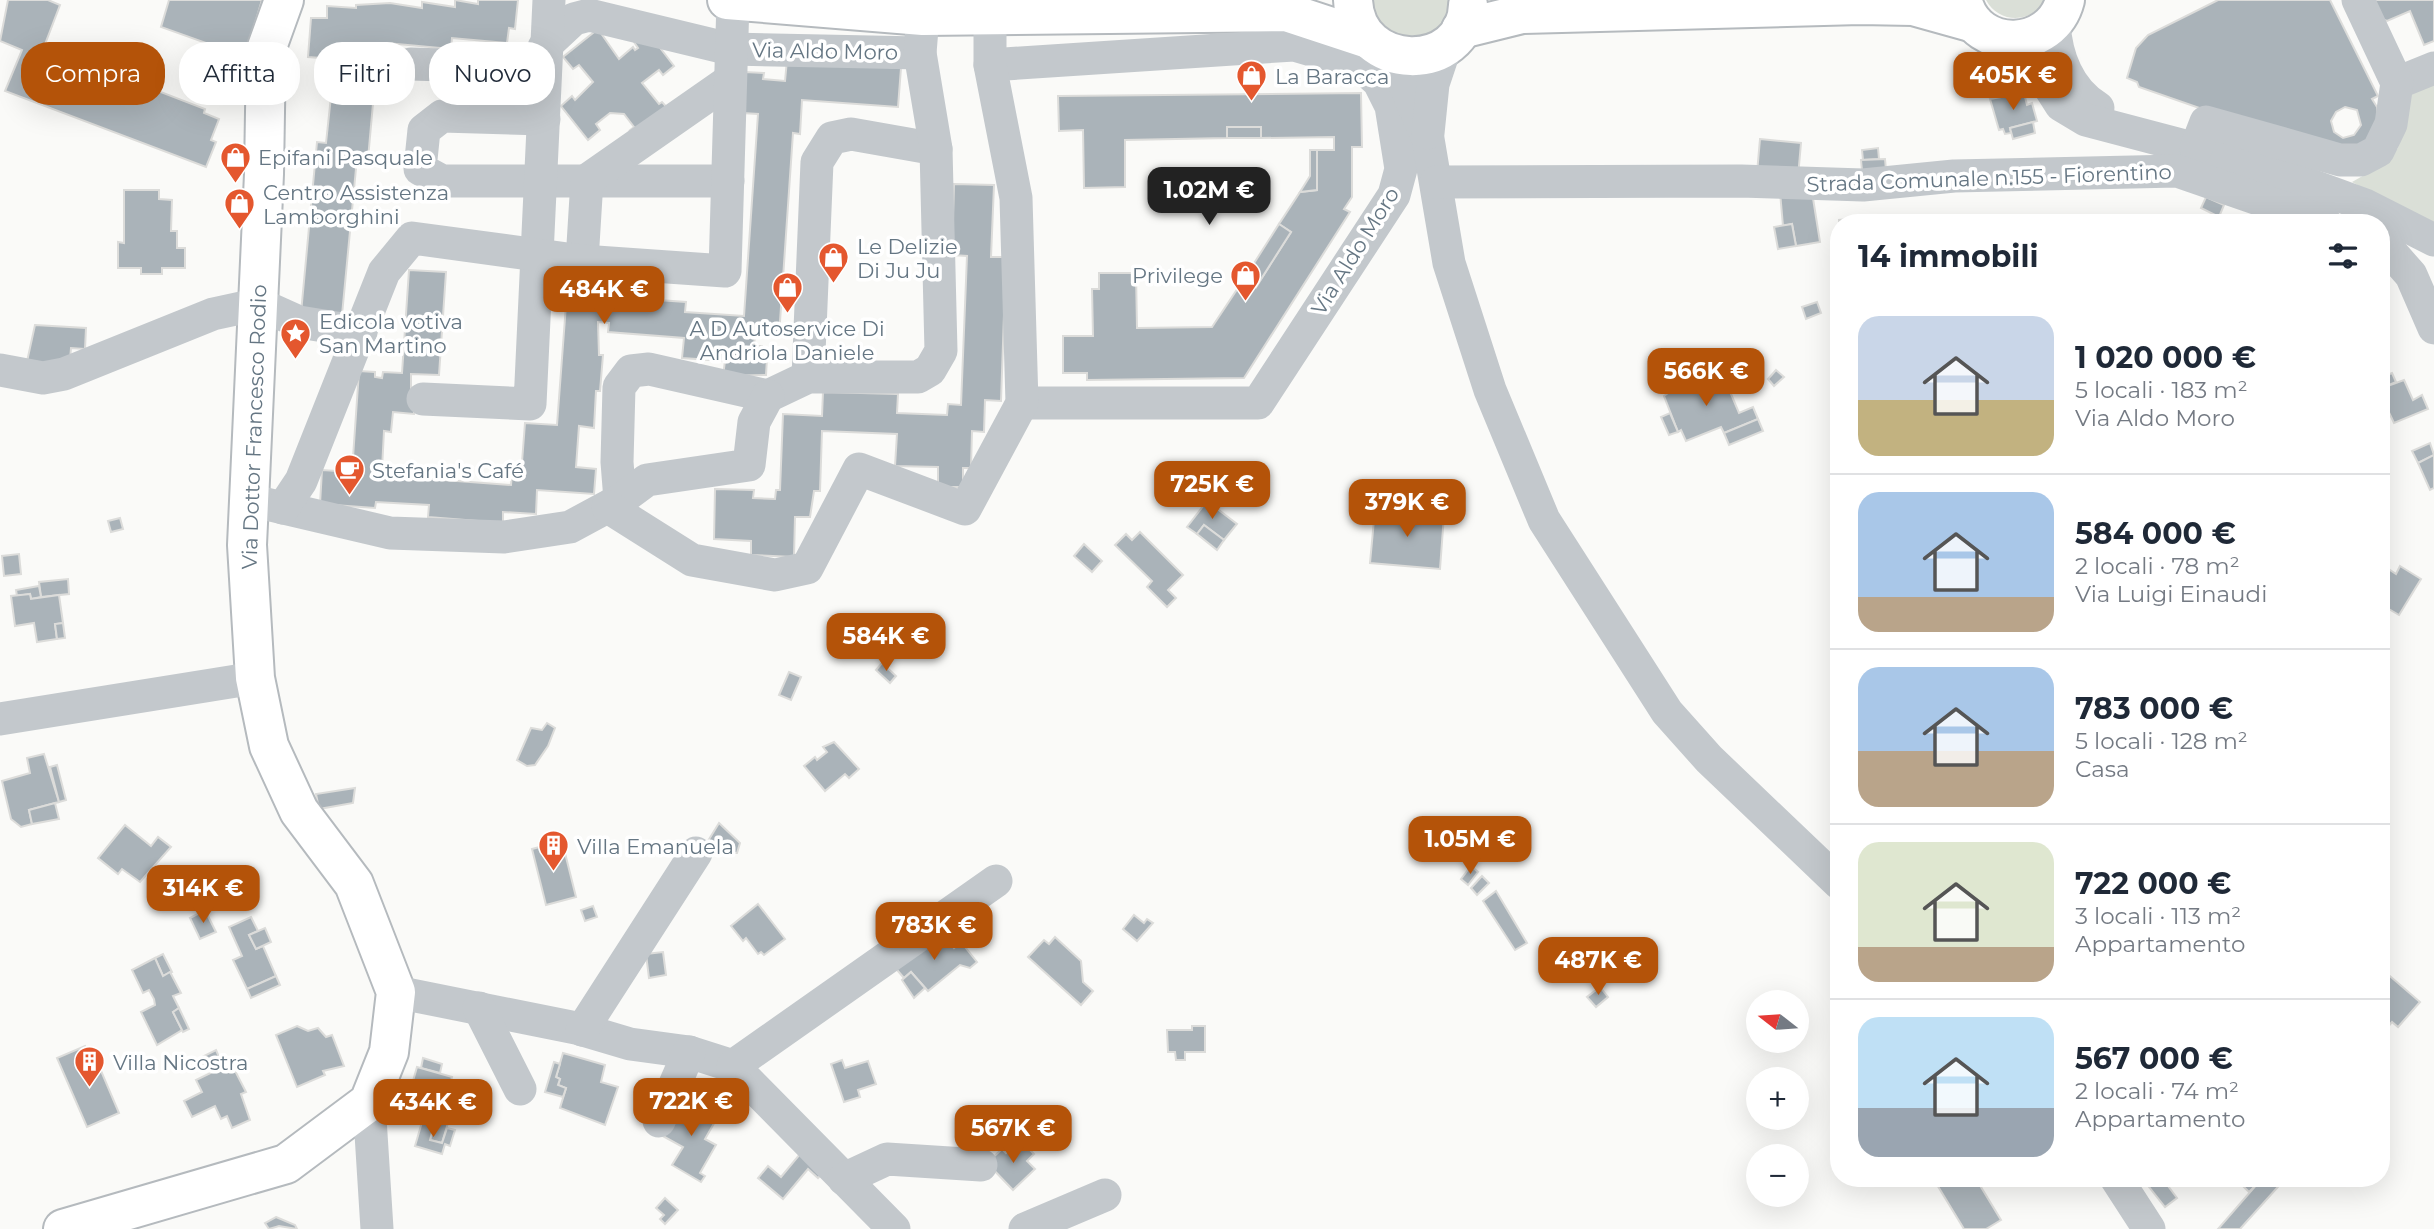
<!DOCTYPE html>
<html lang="it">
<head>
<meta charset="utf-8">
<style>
  :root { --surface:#fff; --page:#f2f2f3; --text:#1f2937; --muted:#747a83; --line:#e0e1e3; --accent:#b45309 }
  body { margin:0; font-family:Montserrat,sans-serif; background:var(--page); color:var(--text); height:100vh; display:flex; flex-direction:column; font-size:26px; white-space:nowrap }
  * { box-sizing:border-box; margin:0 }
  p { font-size:23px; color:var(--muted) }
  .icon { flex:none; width:38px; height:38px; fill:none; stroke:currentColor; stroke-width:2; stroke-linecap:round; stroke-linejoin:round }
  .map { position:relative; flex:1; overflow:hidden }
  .details { position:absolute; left:1830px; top:214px; width:560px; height:973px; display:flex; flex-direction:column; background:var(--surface); border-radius:28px; box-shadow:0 7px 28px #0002 }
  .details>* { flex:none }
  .guide { position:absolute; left:21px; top:42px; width:665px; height:63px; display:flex; gap:14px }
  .needle { width:46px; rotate:287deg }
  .fabs { position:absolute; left:1746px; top:990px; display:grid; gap:14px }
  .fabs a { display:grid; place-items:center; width:63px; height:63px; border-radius:50%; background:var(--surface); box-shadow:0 7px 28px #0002; font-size:35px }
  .price { position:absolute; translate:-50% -60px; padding:0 16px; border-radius:14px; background:var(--accent); color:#fff; font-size:23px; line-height:46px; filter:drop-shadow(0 2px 4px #0008) }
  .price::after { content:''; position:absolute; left:50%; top:42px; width:21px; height:16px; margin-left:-10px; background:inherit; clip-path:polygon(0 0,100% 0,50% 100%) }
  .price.current { background:#222; color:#fff }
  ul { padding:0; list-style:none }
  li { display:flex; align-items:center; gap:21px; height:175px; padding:0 28px }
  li+li { border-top:2px solid var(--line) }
  li span { display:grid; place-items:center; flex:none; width:196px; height:140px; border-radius:21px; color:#555 }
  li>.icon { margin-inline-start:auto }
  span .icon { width:84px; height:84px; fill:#fffc; stroke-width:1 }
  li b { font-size:30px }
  h2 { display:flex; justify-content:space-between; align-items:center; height:84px; padding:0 28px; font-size:30px }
  .chip { padding:0 24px; border-radius:28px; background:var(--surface); box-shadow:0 7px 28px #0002; font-size:24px; line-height:63px }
  .chip.current { background:var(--accent); color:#fff }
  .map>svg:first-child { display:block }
</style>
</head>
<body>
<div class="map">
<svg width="2434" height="1229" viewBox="0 0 2434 1229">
  <rect width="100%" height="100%" fill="#fafaf8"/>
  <g fill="#dadfd7">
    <path d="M1372,0H1452L1445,24L1425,39L1388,33L1374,13Z"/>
    <path d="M1986,0H2045C2032,24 1999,24 1986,0Z"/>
    <path d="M2434,78V227L2352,182L2382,165L2398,148L2402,91Z"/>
  </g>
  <g fill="#aab3b9" stroke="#dcdcda" stroke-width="2" fill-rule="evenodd">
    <path d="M8,0H48L60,5L44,47L205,109L204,113L219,119L211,140L216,142L206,167L5,91L22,50L0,41Z"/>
    <path d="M169,0H262L245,57L161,27Z"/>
    <path d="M455,0L478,4V0H518L515,29L509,28L507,43L452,38L451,49L387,43L386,49L378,48L368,159L357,158L342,315L301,313L317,142L326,143L335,59L308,57L311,18H327V6L356,8V5L390,3L422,8V2L455,7Z"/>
    <path d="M2218,0H2330L2378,96L2372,99L2377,107L2380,137L2337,156L2139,87L2137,82L2127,78L2136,48L2148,35ZM2345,107L2357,110L2361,125L2354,135L2343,138L2334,132L2331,121L2336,112Z"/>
    <path d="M2374,0H2434V41L2424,45L2410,11L2387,21L2382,19Z"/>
    <path d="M598,29L619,59L633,47L635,50L638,48L634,42L647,31L674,66L663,75L659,70L642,83L659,104L662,102L673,114L629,131L634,127L624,114L610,113L596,124L600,130L588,140L561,106L572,96L575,100L593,82L579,65L573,69L563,57Z"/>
    <path d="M787,60L901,68L898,107L802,100L800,134L793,133L779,336L755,335L754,346H762L761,357L767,358L766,375L723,376L725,361L682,358L684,338L608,332L609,323L598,322L599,355H603L600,391H596L594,428L579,426L576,467L596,469L594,494L537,490L536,514L503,512V523L428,517L429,505L376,502L375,508L320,504L322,470L352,472L359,371L375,372V377L382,378L383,372L402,373L409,270L446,272L439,375L411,374V389H415L414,414L393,412L391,432L384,431L382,469L432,471L431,479L511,485L512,474L521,475L525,423L557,425L568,278L603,280L602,296L686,302L685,312L744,316L758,114L742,113L745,72L764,73L763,79L785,81Z"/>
    <path d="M1361,93L1362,147H1352V197L1344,209L1350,212L1244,378L1087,380V373H1063V336H1093L1092,289H1099V273H1136L1137,328L1212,327L1244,279L1256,287L1291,232L1279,224L1300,192L1317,190V150H1334V137L1261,138V127H1227V138L1125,140V187L1084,188L1083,130L1059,131L1058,96Z"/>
    <path d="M2024,93L2027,105L2032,103L2037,121L2010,128L2011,133L2005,134L2003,129L1999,130L1990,99Z"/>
    <path d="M2033,122L2035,133L2013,139L2010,128Z"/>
    <rect x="1227" y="127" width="34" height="11"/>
    <path d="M1760,139L1801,143L1798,177L1757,173Z"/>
    <path d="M1878,148L1879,159L1863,160L1862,150Z"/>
    <path d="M1310,150H1317V190L1300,192L1310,176Z"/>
    <path d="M1885,159L1886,170L1863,181L1861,160Z"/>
    <path d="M954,184L994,185L991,257H1006L1001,401L985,400L984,432L972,431L971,468H963V487H938V467L895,466L897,434L822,431L820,491H814L810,517H795L794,557L751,555V541L714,539L715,489L754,490L753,498L775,499L776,490H780L783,414L822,416L823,392L898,394L897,413L947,415L948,404L961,405L967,256L952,255Z"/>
    <path d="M124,190H159V199L172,200L171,231H177V248H185V268H162V274H141V268H118V242L124,243Z"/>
    <path d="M1780,192H1812L1820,242L1796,246L1792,224L1783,226Z"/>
    <path d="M2206,197L2224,205L2219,217L2201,208Z"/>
    <path d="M1883,216V222H1839V220Z"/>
    <path d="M1279,224L1291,232L1256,287L1244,279Z"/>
    <path d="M1792,224L1796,246L1778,249L1774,227Z"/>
    <path d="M1817,302L1821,313L1806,319L1802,307Z"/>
    <path d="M35,325L86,328L85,349L71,348L70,360L26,366Z"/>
    <path d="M1776,370L1784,377L1774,386L1768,379Z"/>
    <path d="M2392,373L2396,382L2382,388V377Z"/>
    <path d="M1723,375L1739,413L1753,407L1758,419L1724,433L1721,427L1686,441L1681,430L1678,432L1664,396L1679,385L1693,381L1695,386Z"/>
    <path d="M2404,380L2413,400L2422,395L2428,409L2394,423L2386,406L2382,408V388Z"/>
    <path d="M1670,413L1678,432L1669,435L1661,417Z"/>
    <path d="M1758,419L1763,431L1729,445L1724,433Z"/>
    <path d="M2430,443L2434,455L2418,463L2412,451Z"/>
    <path d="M2434,455V488L2430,490L2418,463Z"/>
    <path d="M1207,501L1237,524L1224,540L1204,525L1197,534L1187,527Z"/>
    <path d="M1375,509L1444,515L1440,569L1370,563Z"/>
    <path d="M120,518L123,529L111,532L108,521Z"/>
    <path d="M1204,525L1224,540L1217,550L1197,534Z"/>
    <path d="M1140,532L1183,575L1168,590L1176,598L1167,607L1147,587L1152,581L1115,545L1126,534L1132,540Z"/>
    <path d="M1084,544L1102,561L1092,572L1074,556Z"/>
    <path d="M19,554L21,574L4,576L2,556Z"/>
    <path d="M2400,566L2421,579L2399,615L2382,605V576L2387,568L2396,574Z"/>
    <path d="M68,579L69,594L41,597L39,582Z"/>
    <path d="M39,586L41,597L31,599L30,594L17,596L16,590Z"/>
    <path d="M30,594L31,599L59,595L63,623L55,624L57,639L37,642L34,623L15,626L11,596Z"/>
    <path d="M63,623L65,638L57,639L55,624Z"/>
    <path d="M882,663L896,676L890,683L876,670Z"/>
    <path d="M789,672L801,677L791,700L779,695Z"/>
    <path d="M547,723L555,728L548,746L535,765L527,766L517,760L531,728L542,730Z"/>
    <path d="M834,742L859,769L849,778L845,774L825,791L804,766L815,757L817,760L827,752L823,747Z"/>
    <path d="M44,754L59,802L29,810L32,824L21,827L11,819L2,781L30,773L27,758Z"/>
    <path d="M57,765L66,800L59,802L50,767Z"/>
    <path d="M355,788L353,803L319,809L316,794Z"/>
    <path d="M55,803L59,819L32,824L29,810Z"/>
    <path d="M719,823L740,843L737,853H726L708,841Z"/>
    <path d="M125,825L151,846L158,837L171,847L140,882L122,869L118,874L98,858Z"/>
    <path d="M562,841L576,897L546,905L532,849Z"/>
    <path d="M1471,866L1478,872L1468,885L1461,879Z"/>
    <path d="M1482,876L1489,883L1477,895L1471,888Z"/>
    <path d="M1496,891L1527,943L1515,950L1483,901Z"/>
    <path d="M758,904L785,939L764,955L761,952L758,954L746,938L743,941L731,926Z"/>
    <path d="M593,906L597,917L585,921L581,910Z"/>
    <path d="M205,910L216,932L200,939L190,918Z"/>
    <path d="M1134,915L1144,923L1147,919L1153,923L1137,941L1123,929Z"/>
    <path d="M251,917L258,931L249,935L256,949L263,946L276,976L247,989L233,960L242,956L229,927Z"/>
    <path d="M265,928L271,942L256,949L249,935Z"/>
    <path d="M1055,937L1081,961L1083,982L1093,991L1081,1005L1028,957L1044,940L1049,944Z"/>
    <path d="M938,939L944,946L949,942L954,948L961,942L977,962L970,968L960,965L928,991L911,972L904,978L891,963Z"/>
    <path d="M663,952L666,975L649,978L646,954Z"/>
    <path d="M163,954L172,972L163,976L155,958Z"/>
    <path d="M155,958L163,976L170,972L181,993L173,996L179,1008L173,1012L182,1030L157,1045L141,1012L155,1005L154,999L149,990L143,993L132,970Z"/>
    <path d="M2384,971L2420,1002L2398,1027L2392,1022L2382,1034Z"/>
    <path d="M911,972L925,988L914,998L902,980Z"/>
    <path d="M276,976L280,985L251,998L247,989Z"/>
    <path d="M1600,987L1608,997L1596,1007L1587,997Z"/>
    <path d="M179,1008L189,1029L183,1032L173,1012Z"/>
    <path d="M297,1026L308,1031L318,1028L326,1037L332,1035L344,1066L323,1071L325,1075L297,1087L276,1035Z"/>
    <path d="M1192,1026H1205V1052H1185V1060H1176L1175,1052H1168L1167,1030H1192Z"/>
    <path d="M85,1046L95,1068L99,1066L119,1113L87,1127L57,1058Z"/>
    <path d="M216,1050L219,1057L201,1065L198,1059Z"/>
    <path d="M563,1053L605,1065L601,1082L618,1087L605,1125L560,1108L566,1088L558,1085L560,1079L556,1077Z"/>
    <path d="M423,1058L442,1064L440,1073L421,1068Z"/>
    <path d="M842,1060L845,1068L868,1061L876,1084L858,1090L860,1097L844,1102L831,1064Z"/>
    <path d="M554,1062L560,1064L556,1077L560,1079L558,1085L566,1088L563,1097L545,1092Z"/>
    <path d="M231,1063L246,1092L241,1094L250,1120L232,1128L227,1116L221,1119L215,1106L192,1117L184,1101L202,1092L196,1080Z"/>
    <path d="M417,1067L452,1077L445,1104L453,1106L442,1143L430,1140L437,1114L407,1102Z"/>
    <path d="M682,1098L717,1118L705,1139L716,1145L700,1173L705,1176L701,1182L672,1165L683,1147L661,1135Z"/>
    <path d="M422,1122L434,1125L430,1140L442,1143L447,1128L455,1130L450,1146L445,1144L442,1154L415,1146Z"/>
    <path d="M1020,1140L1034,1154L1027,1161L1035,1169L1013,1190L987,1163L1002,1149L1006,1153Z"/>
    <path d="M800,1154L826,1170L818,1178L808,1169L783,1199L758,1178L768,1166L781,1177Z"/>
    <path d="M1945,1178H1996L1981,1187L2001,1220L1986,1229H1964L1936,1183Z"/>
    <path d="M2142,1178H2162L2177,1198L2165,1207Z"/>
    <path d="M2235,1178H2253L2258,1183L2249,1192Z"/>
    <path d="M2253,1178H2286L2240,1229H2218L2258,1183Z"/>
    <path d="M665,1198L678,1210L665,1224L660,1219L664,1215L656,1208Z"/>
    <path d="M276,1217L295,1225L297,1229L279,1226L269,1229L265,1223Z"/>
  </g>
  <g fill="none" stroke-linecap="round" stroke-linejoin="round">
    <defs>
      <g id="major">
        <path d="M727,0L923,16L1286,12L1368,39"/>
        <path d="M1353,0C1356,74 1466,74 1468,5"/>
        <path d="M1963,2C1977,54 2052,51 2065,0"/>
        <path d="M1461,29L1522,14L1860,5L1913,6L1974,23"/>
        <path d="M63,1229L286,1164L369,1102L389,1052L396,992L354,884L299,811L269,746L255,678L247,545L264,174L266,50L284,0"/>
      </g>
    </defs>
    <use href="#major" stroke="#b5babe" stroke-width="42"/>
    <g stroke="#c3c8cc" stroke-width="33">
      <path d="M2054,23C2056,56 2068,90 2098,108"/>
      <path d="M1990,36L2029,55L2061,105L2086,120L2253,164L2365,205L2434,240"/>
      <path d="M544,47L574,19L589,15L730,49L920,53"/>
      <path d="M411,64L544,68"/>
      <path d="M990,65L1294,45L1359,64L1379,82L1391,106L1401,169L1394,195L1258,403H1022"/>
      <path d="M1397,66L1428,139L1449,263L1490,390L1544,520L1667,712L1709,759L1839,883"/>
      <path d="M2397,83L2434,68"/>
      <path d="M544,119L442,116L424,130L420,169L442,181H728"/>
      <path d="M1428,133L1433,84L1446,45"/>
      <path d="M2196,148L2206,122L2340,160H2361L2378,151L2391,124L2397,83L2358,0"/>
      <path d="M1436,182L1741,181L1863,185L1954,176L2177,171L2325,222"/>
      <path d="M2382,242L2411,275L2434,328"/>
      <path d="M582,261L587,180L729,81"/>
      <path d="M0,370L43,378L64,374L213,314L259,304L299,322L361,332"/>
      <path d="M808,377L817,162L832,138L851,134L936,149"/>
      <path d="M768,396L808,377H918L930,370L941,351L936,149L920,53L923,16"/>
      <path d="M423,399L530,404L549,0"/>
      <path d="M620,500L617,462L619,387L631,371L649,369L768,396"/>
      <path d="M262,503L390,533L504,537L570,527L620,500L647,480L749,465L754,422L768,396"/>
      <path d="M608,507L692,560L775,575L807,568L859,469L965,509L1022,403L1016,198L990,65V16"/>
      <path d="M283,508L301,481L384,272L412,238L582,261L725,271L733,1"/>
      <path d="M0,719L255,678"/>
      <path d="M396,992L576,1028L630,1044L689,1052L733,1066L894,1229"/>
      <path d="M479,1008L520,1089"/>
      <path d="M582,1030L696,853"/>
      <path d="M733,1066L996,881"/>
      <path d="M369,1102L377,1229"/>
      <path d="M659,1121L689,1052"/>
      <path d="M2116,1178L2149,1229"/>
      <path d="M844,1179L887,1159L981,1165"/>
      <path d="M1025,1229L1105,1195"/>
    </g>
    <use href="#major" stroke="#fff" stroke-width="38"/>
  </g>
  <defs>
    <symbol id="shop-pin" viewBox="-11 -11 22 30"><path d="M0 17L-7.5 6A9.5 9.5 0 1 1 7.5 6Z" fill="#e4572e" stroke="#fff"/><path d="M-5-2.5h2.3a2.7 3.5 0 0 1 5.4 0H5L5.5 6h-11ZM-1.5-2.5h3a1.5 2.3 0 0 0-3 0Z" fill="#fff"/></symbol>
    <symbol id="sight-pin" viewBox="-11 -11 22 30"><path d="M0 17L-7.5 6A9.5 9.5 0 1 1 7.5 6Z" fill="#e4572e" stroke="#fff"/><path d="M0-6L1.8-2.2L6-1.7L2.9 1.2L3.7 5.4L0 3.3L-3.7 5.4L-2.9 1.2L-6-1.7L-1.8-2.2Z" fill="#fff"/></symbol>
    <symbol id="cafe-pin" viewBox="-11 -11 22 30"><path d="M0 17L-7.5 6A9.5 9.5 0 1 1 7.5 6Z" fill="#e4572e" stroke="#fff"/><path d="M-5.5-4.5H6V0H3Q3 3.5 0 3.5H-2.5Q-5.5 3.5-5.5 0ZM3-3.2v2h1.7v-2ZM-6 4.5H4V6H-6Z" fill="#fff"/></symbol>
    <symbol id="building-pin" viewBox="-11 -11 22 30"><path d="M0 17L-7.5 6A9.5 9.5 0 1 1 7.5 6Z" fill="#e4572e" stroke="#fff"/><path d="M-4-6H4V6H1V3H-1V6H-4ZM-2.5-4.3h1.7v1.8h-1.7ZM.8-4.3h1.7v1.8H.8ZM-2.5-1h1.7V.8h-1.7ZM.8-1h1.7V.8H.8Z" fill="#fff"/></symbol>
  </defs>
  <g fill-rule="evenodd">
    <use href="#shop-pin" x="1234" y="58" width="35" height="47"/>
    <use href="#shop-pin" x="218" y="140" width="35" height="47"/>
    <use href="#shop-pin" x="222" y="186" width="35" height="47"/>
    <use href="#shop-pin" x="816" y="240" width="35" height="47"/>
    <use href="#shop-pin" x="1228" y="258" width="35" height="47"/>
    <use href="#shop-pin" x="770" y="270" width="35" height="47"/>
    <use href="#sight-pin" x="278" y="316" width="35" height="47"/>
    <use href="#cafe-pin" x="332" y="452" width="35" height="47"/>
    <use href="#building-pin" x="536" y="828" width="35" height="47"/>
    <use href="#building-pin" x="72" y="1044" width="35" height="47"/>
  </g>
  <g text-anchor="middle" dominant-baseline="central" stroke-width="7" stroke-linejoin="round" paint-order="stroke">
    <g font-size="21" fill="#657683" stroke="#fff">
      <text transform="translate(825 51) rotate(1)">Via Aldo Moro</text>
      <text transform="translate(1989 178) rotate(-2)">Strada Comunale n.155 - Fiorentino</text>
      <text transform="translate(1355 251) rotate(-58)">Via Aldo Moro</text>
      <text transform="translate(254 427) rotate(-88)">Via Dottor Francesco Rodio</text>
    </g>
    <g font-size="21" fill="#657683" stroke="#fff" text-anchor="start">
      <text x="1275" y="76">La Baracca</text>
      <text x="258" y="157">Epifani Pasquale</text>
      <text x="263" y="192">Centro Assistenza<tspan x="263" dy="24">Lamborghini</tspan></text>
      <text x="857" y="246">Le Delizie<tspan x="857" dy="24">Di Ju Ju</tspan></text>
      <text x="1223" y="275" text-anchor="end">Privilege</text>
      <text x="319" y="321">Edicola votiva<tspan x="319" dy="24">San Martino</tspan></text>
      <text x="787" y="328" text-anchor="middle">A D Autoservice Di<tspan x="787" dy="24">Andriola Daniele</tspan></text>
      <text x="372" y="470">Stefania's Café</text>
      <text x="577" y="846">Villa Emanuela</text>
      <text x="113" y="1062">Villa Nicostra</text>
    </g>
  </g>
</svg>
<div class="fabs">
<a><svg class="needle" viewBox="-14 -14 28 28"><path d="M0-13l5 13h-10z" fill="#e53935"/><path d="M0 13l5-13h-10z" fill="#747a83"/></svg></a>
<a>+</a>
<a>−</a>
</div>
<b class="price" style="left:2013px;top:112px">405K €</b>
<b class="price current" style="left:1209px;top:227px">1.02M €</b>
<b class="price" style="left:604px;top:326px">484K €</b>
<b class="price" style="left:1706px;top:408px">566K €</b>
<b class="price" style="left:1212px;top:521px">725K €</b>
<b class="price" style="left:1407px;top:539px">379K €</b>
<b class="price" style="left:886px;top:673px">584K €</b>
<b class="price" style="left:1470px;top:876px">1.05M €</b>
<b class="price" style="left:203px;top:925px">314K €</b>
<b class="price" style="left:934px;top:962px">783K €</b>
<b class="price" style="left:1598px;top:997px">487K €</b>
<b class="price" style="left:691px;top:1138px">722K €</b>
<b class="price" style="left:433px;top:1139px">434K €</b>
<b class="price" style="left:1013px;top:1165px">567K €</b>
<div class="guide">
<a class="chip current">Compra</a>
<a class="chip">Affitta</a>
<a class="chip">Filtri</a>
<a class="chip">Nuovo</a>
</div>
<section class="details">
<h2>14 immobili<svg class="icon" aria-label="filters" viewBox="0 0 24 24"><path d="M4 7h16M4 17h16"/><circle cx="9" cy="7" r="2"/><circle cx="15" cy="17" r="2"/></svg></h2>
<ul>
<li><span style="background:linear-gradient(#c9d6e8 60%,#c2b280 0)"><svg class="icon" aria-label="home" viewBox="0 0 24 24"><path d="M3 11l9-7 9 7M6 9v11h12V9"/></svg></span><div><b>1 020 000 €</b><p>5 locali · 183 m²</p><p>Via Aldo Moro</p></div></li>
<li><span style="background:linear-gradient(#a9c7e8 75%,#b9a48a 0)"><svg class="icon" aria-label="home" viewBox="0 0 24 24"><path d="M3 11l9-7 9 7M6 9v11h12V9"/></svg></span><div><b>584 000 €</b><p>2 locali · 78 m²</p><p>Via Luigi Einaudi</p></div></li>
<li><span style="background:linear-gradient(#a9c7e8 60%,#b9a48a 0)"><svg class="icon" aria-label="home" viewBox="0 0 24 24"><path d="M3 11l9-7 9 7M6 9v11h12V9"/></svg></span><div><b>783 000 €</b><p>5 locali · 128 m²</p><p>Casa</p></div></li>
<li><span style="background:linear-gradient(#dfe7d0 75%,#b9a48a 0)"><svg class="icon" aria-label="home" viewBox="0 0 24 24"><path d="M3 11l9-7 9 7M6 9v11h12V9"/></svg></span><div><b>722 000 €</b><p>3 locali · 113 m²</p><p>Appartamento</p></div></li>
<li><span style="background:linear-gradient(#bfe0f5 65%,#9aa5b1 0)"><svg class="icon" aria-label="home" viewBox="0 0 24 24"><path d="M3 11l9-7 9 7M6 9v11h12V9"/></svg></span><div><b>567 000 €</b><p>2 locali · 74 m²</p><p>Appartamento</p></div></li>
</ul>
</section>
</div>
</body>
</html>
